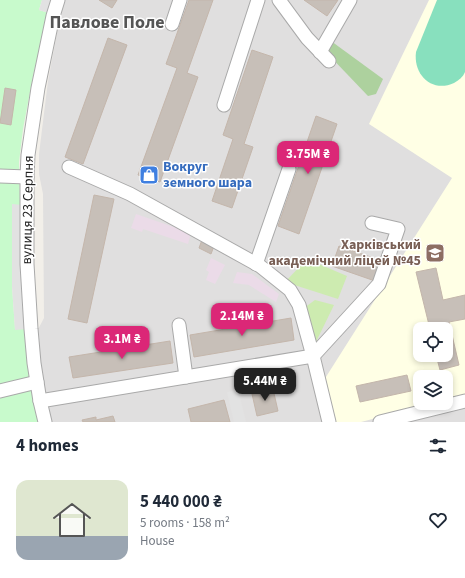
<!DOCTYPE html>
<html lang="en">
<head>
<meta charset="utf-8">
<style>
  :root { --surface:#fff; --page:#f6f6f7; --text:#1f2937; --muted:#747a83; --accent:#db2777 }
  body { margin:0; font-family:"Source Sans 3",sans-serif; background:var(--page); color:var(--text); height:100vh; display:flex; flex-direction:column; font-size:15px; white-space:nowrap }
  * { box-sizing:border-box; margin:0 }
  p { font-size:13px; color:var(--muted) }
  .icon { flex:none; width:22px; height:22px; fill:none; stroke:currentColor; stroke-width:2; stroke-linecap:round; stroke-linejoin:round }
  .map { position:relative; height:422px; overflow:hidden }
  .sheet { display:flex; flex-direction:column; background:var(--surface); flex:1 }
  .sheet>* { flex:none }
  .fabs { position:absolute; left:413px; top:322px; display:grid; gap:8px }
  .fabs a { display:grid; place-items:center; width:40px; height:40px; border-radius:8px; background:var(--surface); box-shadow:0 2px 6px #0003; font-size:20px }
  .price { position:absolute; translate:-50% -34px; padding:0 9px; border-radius:8px; background:var(--accent); color:#fff; font-size:13px; line-height:26px; filter:drop-shadow(0 1px 2px #0008) }
  .price::after { content:''; position:absolute; left:50%; top:24px; width:12px; height:9px; margin-left:-6px; background:inherit; clip-path:polygon(0 0,100% 0,50% 100%) }
  .price.selected { background:#222; color:#fff }
  ul { padding:0; list-style:none }
  li { display:flex; align-items:center; gap:12px; height:100px; padding:0 16px }
  li span { display:grid; place-items:center; flex:none; width:112px; height:80px; border-radius:12px; color:#555 }
  li>.icon { margin-inline-start:auto }
  span .icon { width:48px; height:48px; fill:#fffc; stroke-width:1 }
  li b { font-size:17px }
  h2 { display:flex; justify-content:space-between; align-items:center; height:48px; padding:0 16px; font-size:17px }
  .map>svg:first-child { display:block }
</style>
</head>
<body>
<div class="map">
<svg width="465" height="422" viewBox="0 0 465 422">
  <rect width="100%" height="100%" fill="#f2efe9"/>
  <path fill="#e0dfdf" fill-rule="evenodd" d="M64,0H465V422H49L34,337L44,318L43,194L39,174V154L48,81L61,12ZM420,329H446V355H420ZM420,377H446V403H420Z"/>
  <g fill="#ebdbe8">
    <path d="M136,214L191,233L188,244L143,229L142,232L131,228Z"/>
    <path d="M211,258L225,265L215,284L206,280L209,272L206,270Z"/>
    <path d="M237,272L252,274L279,294L276,302L249,285L233,283Z"/>
  </g>
  <path fill="#ffffe5" fill-rule="evenodd" d="M429,0H465V395L446,400V377H420V403H434L361,422H333L324,380L452,178L369,124ZM420,329H446V355H420Z"/>
  <g fill="#cdebb0">
    <path d="M307,259L347,276L338,299L285,282Z"/>
    <path d="M315,300L334,305L314,346L304,308Z"/>
  </g>
  <path fill="#add19e" d="M331,41L383,79L376,94L368,96L325,51Z"/>
  <path fill="#c8facc" d="M0,0H42L39,10L49,13L34,71L23,129L19,162L20,205H12V286L15,329H26L41,422H0Z"/>
  <path fill="#88e0be" d="M437,0H465V72C463,77 459,80 454,83C432,93 413,75 416,52Z"/>
  <g fill="#e2e2e2">
    <path d="M42,0H53L49,13L39,10Z"/>
    <path d="M12,204L22,205L26,329L15,330L12,286Z"/>
    <path d="M238,390L246,422H234L227,392Z"/>
  </g>
  <g fill="#c7bfb8" stroke="#c4b6ab">
    <path d="M99,0H117L112,8Z"/>
    <path d="M189,0H213L187,73L198,77L160,182L138,175L177,68L166,64Z"/>
    <path d="M304,0H338L327,16Z"/>
    <path d="M108,38L127,45L83,164L65,157Z"/>
    <path d="M252,50L273,57L244,144L253,147L232,208L212,201L233,139L223,135Z"/>
    <path d="M5,88L16,90L11,125L0,123Z"/>
    <path d="M316,116L337,124L299,234L278,226Z"/>
    <path d="M94,195L114,199L87,323L68,319Z"/>
    <path d="M202,240L214,246L211,254L199,248Z"/>
    <path d="M339,246L382,261L375,281L332,266Z"/>
    <path d="M436,268L443,300L465,295V319L449,322L459,365L440,370L436,355H446V329H430L416,272Z"/>
    <path d="M291,318L294,340L194,357L190,335Z"/>
    <path d="M170,341L173,363L73,378L69,357Z"/>
    <path d="M407,375L411,391L360,402L356,386Z"/>
    <path d="M273,389L278,411L257,416L252,394Z"/>
    <path d="M224,400L230,422H191L188,409Z"/>
    <path d="M113,416L115,422H83L82,420L96,417V420Z"/>
  </g>
  <g fill="none" stroke-linecap="round" stroke-linejoin="round">
    <defs>
      <g id="minor">
        <path d="M279,0L307,38L329,61"/>
        <path d="M172,24L180,0"/>
        <path d="M320,52L350,0"/>
        <path d="M224,105L258,0"/>
        <path d="M69,167L130,194L260,266L290,290L299,305L313,356L329,422"/>
        <path d="M0,176L27,177"/>
        <path d="M256,264L289,169"/>
        <path d="M179,325L186,377"/>
        <path d="M0,391L37,382"/>
        <path d="M40,401L313,356L379,284L398,229L372,223"/>
        <path d="M45,422L40,401L34,363L31,329L27,264V177L28,155L38,88L53,16L58,0"/>
        <path d="M380,422L465,401"/>
      </g>
    </defs>
    <use href="#minor" stroke="#a9a9a9" stroke-width="15"/>
    <use href="#minor" stroke="#fff" stroke-width="13"/>
  </g>
  <defs>
    <symbol id="shop-square" viewBox="-11 -11 22 22"><rect x="-9" y="-9" width="18" height="18" rx="4" fill="#3f7fe0" stroke="#fff"/><path d="M-5-2.5h2.3a2.7 3.5 0 0 1 5.4 0H5L5.5 6h-11ZM-1.5-2.5h3a1.5 2.3 0 0 0-3 0Z" fill="#fff"/></symbol>
    <symbol id="school-square" viewBox="-11 -11 22 22"><rect x="-9" y="-9" width="18" height="18" rx="4" fill="#8d6e63" stroke="#fff"/><path d="M0-5L7-2L0 1L-7-2ZM-4 1L0 2.5L4 1V4Q0 6-4 4Z" fill="#fff"/></symbol>
  </defs>
  <g fill-rule="evenodd">
    <use href="#shop-square" x="138" y="164" width="22" height="22"/>
    <use href="#school-square" x="424" y="242" width="22" height="22"/>
  </g>
  <g text-anchor="middle" dominant-baseline="central" stroke-width="3" stroke-linejoin="round" paint-order="stroke">
    <g font-size="14" font-weight="bold" fill="#366cbe" stroke="#fff" text-anchor="start">
      <text x="163" y="167">Вокруг<tspan x="163" dy="16">земного шара</tspan></text>
    </g>
    <g font-size="14" fill="#222" stroke="#fff">
      <text transform="translate(28 210) rotate(-89)">вулиця 23 Серпня</text>
    </g>
    <g font-size="14" font-weight="bold" fill="#785e54" stroke="#fff" text-anchor="end">
      <text x="421" y="245">Харківський<tspan x="421" dy="16">академічний ліцей №45</tspan></text>
    </g>
    <g font-size="18" font-weight="bold" fill="#555" stroke="#fff">
      <text x="107" y="22">Павлове Поле</text>
    </g>
  </g>
</svg>
<div class="fabs">
<a><svg class="icon" aria-label="locate" viewBox="0 0 24 24"><circle cx="12" cy="12" r="6"/><path d="M12 2v4M12 18v4M2 12h4M18 12h4"/></svg></a>
<a><svg class="icon" aria-label="layers" viewBox="0 0 24 24"><path d="M12 4l9 5-9 5-9-5zM3 14l9 5 9-5"/></svg></a>
</div>
<b class="price" style="left:308px;top:175px">3.75M ₴</b>
<b class="price" style="left:242px;top:337px">2.14M ₴</b>
<b class="price" style="left:122px;top:360px">3.1M ₴</b>
<b class="price selected" style="left:265px;top:402px">5.44M ₴</b>
</div>
<section class="sheet">
<h2>4 homes<svg class="icon" aria-label="filters" viewBox="0 0 24 24"><path d="M4 7h16M4 17h16"/><circle cx="9" cy="7" r="2"/><circle cx="15" cy="17" r="2"/></svg></h2>
<ul>
<li><span style="background:linear-gradient(#dfe7d0 70%,#9aa5b1 0)"><svg class="icon" aria-label="home" viewBox="0 0 24 24"><path d="M3 11l9-7 9 7M6 9v11h12V9"/></svg></span><div><b>5 440 000 ₴</b><p>5 rooms · 158 m²</p><p>House</p></div><svg class="icon" aria-label="heart" viewBox="0 0 24 24"><path d="M12 20l-8-8c-3-5 5-10 8-4 3-6 11-1 8 4z"/></svg></li>
</ul>
</section>
</body>
</html>
